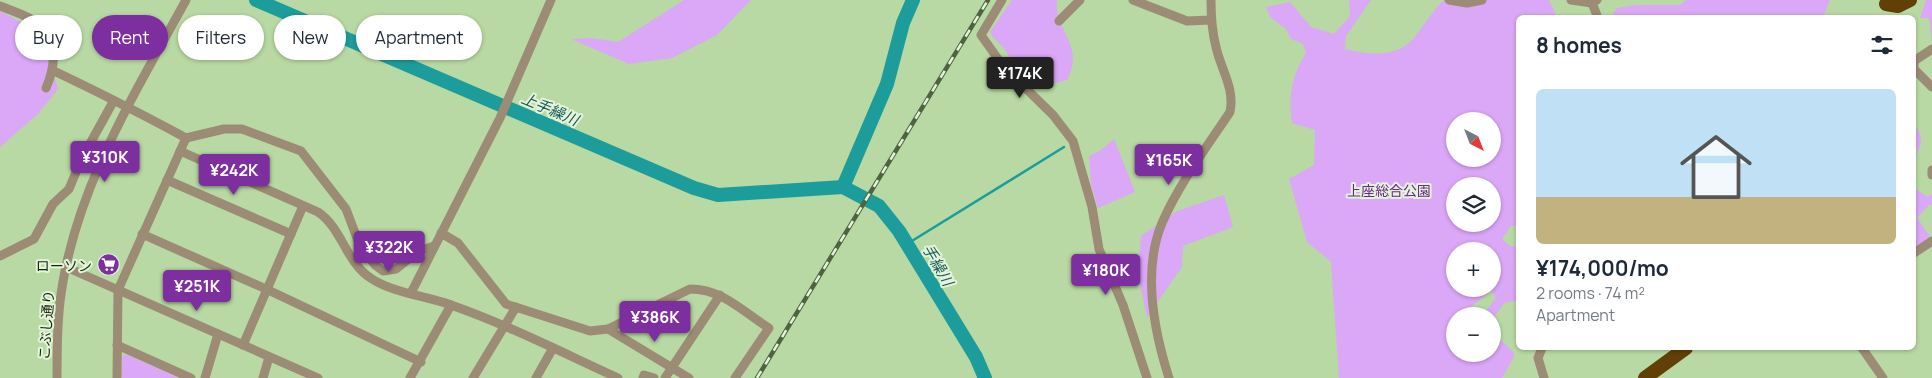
<!DOCTYPE html>
<html lang="en">
<head>
<meta charset="utf-8">
<style>
  :root { --surface:#fff; --page:#f2f2f3; --text:#1f2937; --muted:#747a83; --line:#e0e1e3; --accent:#7d2e9f }
  body { margin:0; font-family:Manrope,"Noto Sans JP",sans-serif; background:var(--page); color:var(--text); height:100vh; display:flex; flex-direction:column; font-size:19px; white-space:nowrap }
  * { box-sizing:border-box; margin:0 }
  p { font-size:16px; color:var(--muted) }
  .icon { flex:none; width:28px; height:28px; fill:none; stroke:currentColor; stroke-width:2; stroke-linecap:round; stroke-linejoin:round }
  .map { position:relative; flex:1; overflow:hidden }
  .panel { position:absolute; left:1516px; top:15px; width:400px; height:335px; display:flex; flex-direction:column; background:var(--surface); border-radius:8px; box-shadow:0 1px 4px #0004 }
  .panel>* { flex:none }
  .hud { position:absolute; left:15px; top:15px; width:475px; height:45px; display:flex; gap:10px }
  .needle { width:32px; rotate:138deg }
  .fabs { position:absolute; left:1446px; top:112px; display:grid; gap:10px }
  .fabs a { display:grid; place-items:center; width:55px; height:55px; border-radius:50%; background:var(--surface); box-shadow:0 1px 4px #0004; font-size:25px }
  .price { position:absolute; translate:-50% -42px; padding:0 11px; border-radius:5px; background:var(--accent); color:#fff; font-size:16px; line-height:32px; filter:drop-shadow(0 1px 2px #0008) }
  .price::after { content:''; position:absolute; left:50%; top:30px; width:15px; height:11px; margin-left:-8px; background:inherit; clip-path:polygon(0 0,100% 0,50% 100%) }
  .price.selected { background:#222; color:#fff }
  ul { padding:0; list-style:none }
  li { display:grid; align-content:center; gap:10px; height:265px; padding:0 20px }
  li+li { border-top:1px solid var(--line) }
  li span { display:grid; place-items:center; height:155px; border-radius:8px; color:#555 }
  li>.icon { margin-inline-start:auto }
  span .icon { width:90px; height:90px; fill:#fffc; stroke-width:1 }
  li b { font-size:21px }
  h2 { display:flex; justify-content:space-between; align-items:center; height:60px; padding:0 20px; font-size:21px }
  .tag { padding:0 18px; border-radius:22px; background:var(--surface); box-shadow:0 1px 4px #0004; font-size:18px; line-height:45px }
  .tag.selected { background:var(--accent); color:#fff }
  .map>svg:first-child { display:block }
</style>
</head>
<body>
<div class="map">
<svg width="1932" height="378" viewBox="0 0 1932 378">
  <rect width="100%" height="100%" fill="#b8d9a3"/>
  <g fill="#dba7f7" fill-rule="evenodd">
    <path d="M684,0H751L717,35L672,58L629,64L571,39L592,38L618,42Z"/>
    <path d="M1012,0H1057C1053,31 1086,44 1067,80C1032,91 1023,76 1005,50C1000,43 993,39 990,32Z"/>
    <path d="M1349,0H1371L1346,36L1345,49C1367,55 1396,58 1413,39C1424,26 1431,12 1444,0H1549L1557,17L1519,18V226H1511L1502,239L1510,246L1519,247V300L1504,303L1493,319L1492,316H1482L1496,298L1491,291L1471,307H1468V316H1455V354H1492L1493,332L1514,353V357L1502,378H1339L1331,262L1307,242L1289,179L1314,165L1315,130L1292,123C1288,98 1292,74 1306,53L1303,44L1291,39L1286,29L1271,18L1266,7L1290,2L1311,27L1334,34L1350,16ZM1455,121H1492V159H1455ZM1455,186H1492V224H1455ZM1455,251H1492V289H1455Z"/>
    <path d="M1686,0H1830L1823,17H1611L1617,8L1636,5H1680Z"/>
    <path d="M1926,0H1932V43L1929,18H1920Z"/>
    <path d="M0,11L34,29L47,50L58,89L38,114L0,147Z"/>
    <path d="M1914,124C1925,140 1921,143 1914,160Z"/>
    <path d="M1114,139L1135,192L1098,208L1091,185L1089,156L1101,150Z"/>
    <path d="M1914,188L1928,197L1932,194V205H1929L1917,218L1931,238L1914,249Z"/>
    <path d="M1224,195L1233,227L1183,246L1182,267L1147,317L1138,275L1141,236L1177,211Z"/>
    <path d="M124,355H128L179,378H122V357Z"/>
  </g>
  <g fill="none" stroke-linecap="round" stroke-linejoin="round">
    <path stroke="#1c9d9b" stroke-width="2.5" d="M907,244L1064,147"/>
    <g stroke="#1c9d9b" stroke-width="14">
      <path d="M256,0L694,188L718,195L843,187"/>
      <path d="M843,187L879,206L899,231L976,357L985,378"/>
      <path d="M843,187L887,84L903,23L913,0"/>
    </g>
    <g stroke="#9c8b75" stroke-width="9">
      <path d="M1002,0L981,35L1003,66L1053,115L1073,141L1092,207L1099,249L1123,305L1147,378"/>
      <path d="M1133,0L1187,21L1211,20"/>
      <path d="M1449,0L1467,3L1482,0"/>
      <path d="M1571,0L1592,3L1597,0"/>
      <path d="M1592,3L1598,18"/>
      <path d="M0,6C10,10 23,14 33,20C58,38 57,63 46,88"/>
      <path d="M1059,21L1080,0"/>
      <path d="M1932,49L1914,61V69L1932,87"/>
      <path d="M54,71C98,92 142,114 186,138L224,129H242L301,151L346,209L360,246L375,265L383,271L396,269L417,252L434,246"/>
      <path d="M180,151L318,212C343,229 345,262 372,279C394,293 426,296 451,305C508,325 563,353 618,378"/>
      <path d="M1932,170V175"/>
      <path d="M167,180L291,234"/>
      <path d="M441,233L458,243L506,304L590,331L608,329L690,289C723,289 743,312 769,328L735,378"/>
      <path d="M142,234L266,289L421,362"/>
      <path d="M1914,253L1932,241"/>
      <path d="M0,256L34,239L53,204L69,189L81,160L113,102"/>
      <path d="M66,267L318,378"/>
      <path d="M411,293L500,118L551,0"/>
      <path d="M608,329L689,378"/>
      <path d="M117,345L191,378"/>
      <path d="M243,345L303,206"/>
      <path d="M1542,348L1538,358L1544,378"/>
      <path d="M1862,348L1883,378"/>
      <path d="M57,378C57,353 57,327 60,302C73,192 134,95 186,0"/>
      <path d="M117,378L118,290L186,138"/>
      <path d="M205,378L218,334"/>
      <path d="M263,378L269,357"/>
      <path d="M410,378L451,305"/>
      <path d="M473,378L516,307"/>
      <path d="M536,378L553,348"/>
      <path d="M643,378L644,375L654,378"/>
      <path d="M665,378L720,295"/>
      <path d="M1169,378C1154,331 1142,271 1162,223C1179,184 1206,148 1230,112C1235,88 1221,70 1216,47C1212,32 1211,16 1211,0"/>
    </g>
    <g stroke="#613f05" stroke-width="14">
      <path d="M1886,4L1898,6L1910,0"/>
      <path d="M1645,378L1686,348"/>
    </g>
    <defs>
      <path id="rail" d="M757,378L988,0"/>
    </defs>
    <use href="#rail" stroke="#4f6342" stroke-width="4.5"/>
    <use href="#rail" stroke="#e3f4d9" stroke-width="2.5" stroke-dasharray="8" stroke-linecap="butt"/>
  </g>
  <defs>
    <symbol id="supermarket-disc" viewBox="-11 -11 22 22"><circle r="9.5" fill="#7d2e9f" stroke="#e3f4d9"/><path d="M-6-5.5h2.5l.6 2H6L4.5 2H-2.5L-4.4-4H-6ZM-1.5 3.2a1.3 1.3 0 1 0 .1 0ZM3 3.2a1.3 1.3 0 1 0 .1 0Z" fill="#fff"/></symbol>
  </defs>
  <g fill-rule="evenodd">
    <use href="#supermarket-disc" x="96" y="252" width="25" height="25"/>
  </g>
  <g text-anchor="middle" dominant-baseline="central" stroke-width="4" stroke-linejoin="round" paint-order="stroke">
    <g font-size="14" fill="#692686" stroke="#e3f4d9">
      <text x="1389" y="190">上座総合公園</text>
    </g>
    <g font-size="14" fill="#17230e" stroke="#e3f4d9" text-anchor="end">
      <text x="92" y="265">ローソン</text>
    </g>
    <g font-size="14" fill="#17230e" stroke="#e3f4d9">
      <text transform="translate(46 325) rotate(-86)">こぶし通り</text>
    </g>
    <g font-size="15" font-style="italic" fill="#195a59" stroke="#e3f4d9">
      <text transform="translate(550 109) rotate(23)">上手繰川</text>
      <text transform="translate(938 265) rotate(60)">手繰川</text>
    </g>
  </g>
</svg>
<div class="fabs">
<a><svg class="needle" viewBox="-14 -14 28 28"><path d="M0-13l5 13h-10z" fill="#e53935"/><path d="M0 13l5-13h-10z" fill="#747a83"/></svg></a>
<a><svg class="icon" aria-label="layers" viewBox="0 0 24 24"><path d="M12 4l9 5-9 5-9-5zM3 14l9 5 9-5"/></svg></a>
<a>+</a>
<a>−</a>
</div>
<b class="price selected" style="left:1020px;top:99px">¥174K</b>
<b class="price" style="left:105px;top:183px">¥310K</b>
<b class="price" style="left:1169px;top:186px">¥165K</b>
<b class="price" style="left:234px;top:196px">¥242K</b>
<b class="price" style="left:389px;top:273px">¥322K</b>
<b class="price" style="left:1106px;top:296px">¥180K</b>
<b class="price" style="left:197px;top:312px">¥251K</b>
<b class="price" style="left:655px;top:343px">¥386K</b>
<div class="hud">
<a class="tag">Buy</a>
<a class="tag selected">Rent</a>
<a class="tag">Filters</a>
<a class="tag">New</a>
<a class="tag">Apartment</a>
</div>
<section class="panel">
<h2>8 homes<svg class="icon" aria-label="filters" viewBox="0 0 24 24"><path d="M4 7h16M4 17h16"/><circle cx="9" cy="7" r="2"/><circle cx="15" cy="17" r="2"/></svg></h2>
<ul>
<li><span style="background:linear-gradient(#bfe0f5 70%,#c2b280 0)"><svg class="icon" aria-label="home" viewBox="0 0 24 24"><path d="M3 11l9-7 9 7M6 9v11h12V9"/></svg></span><div><b>¥174,000/mo</b><p>2 rooms · 74 m²</p><p>Apartment</p></div></li>
</ul>
</section>
</div>
</body>
</html>
